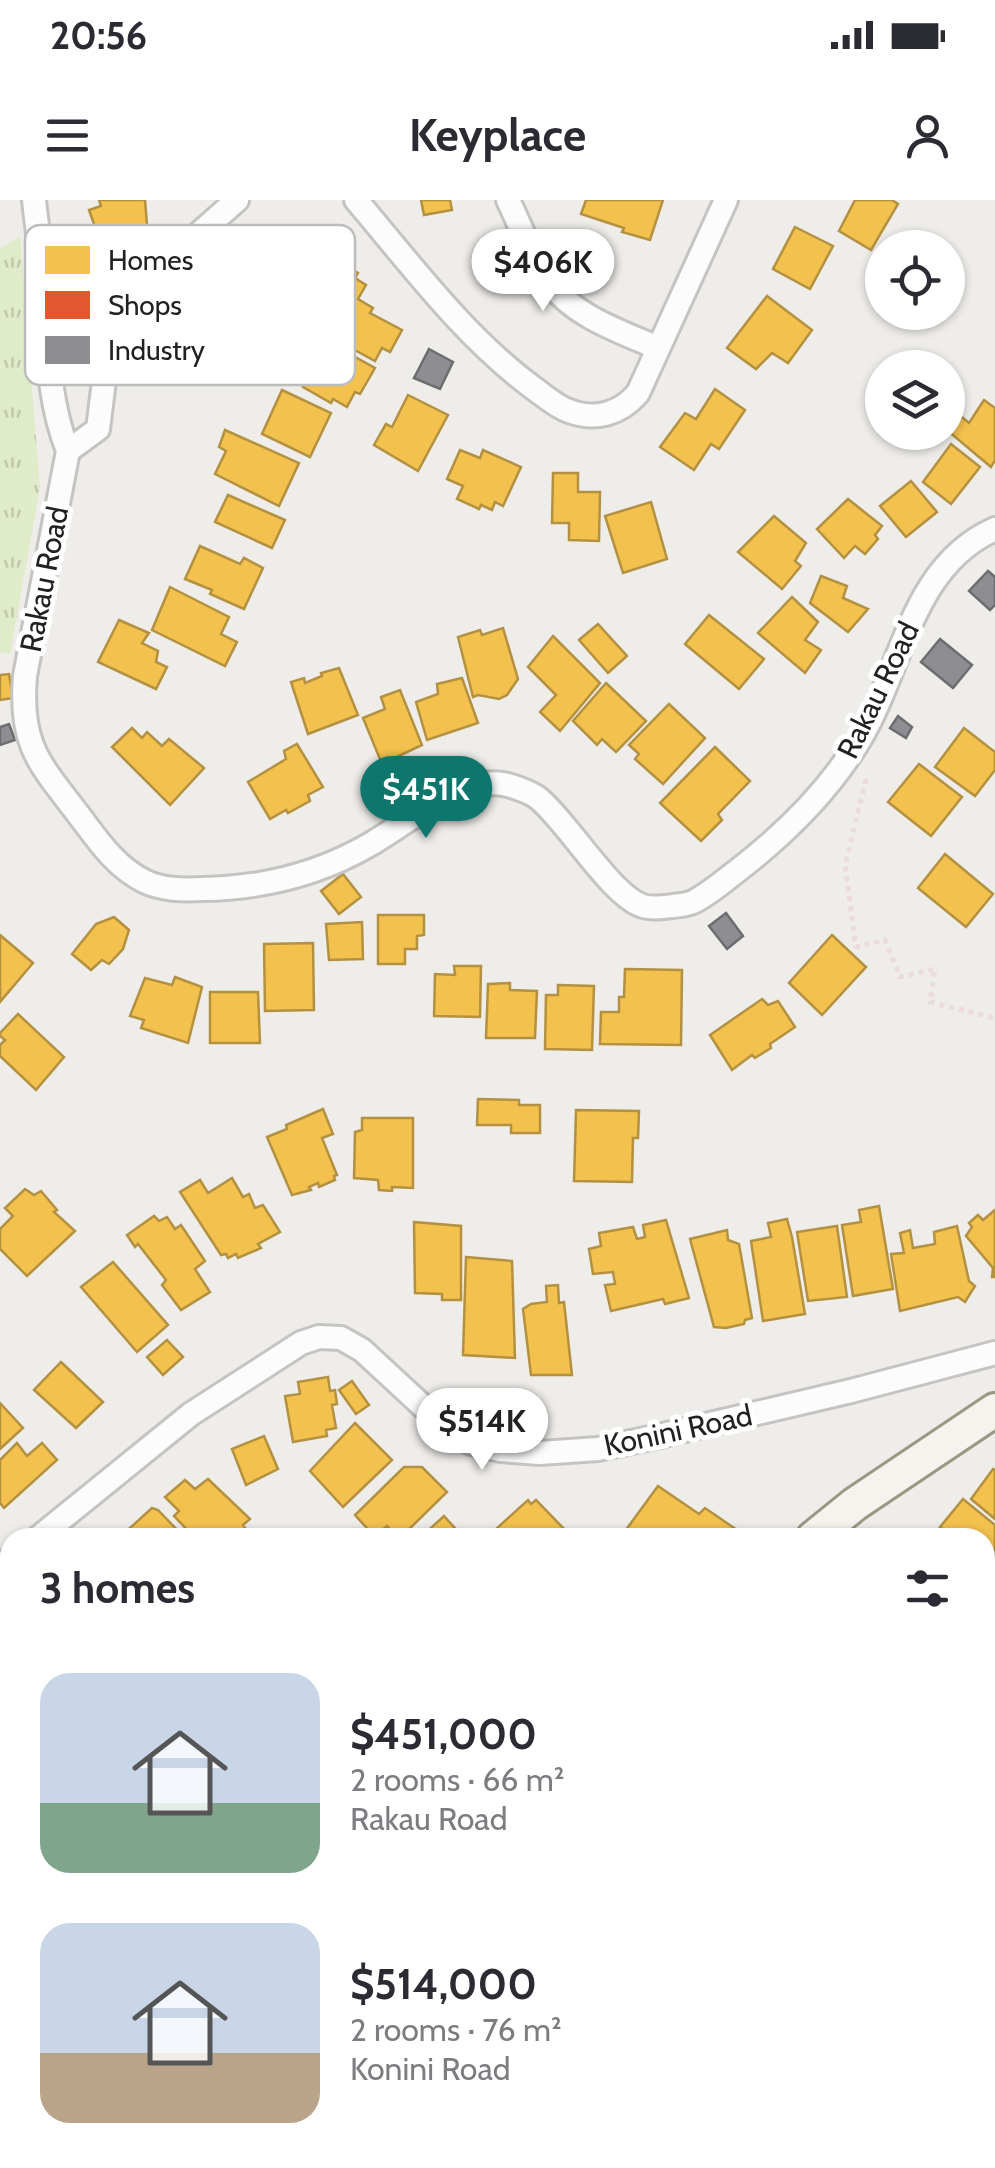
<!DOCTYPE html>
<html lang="en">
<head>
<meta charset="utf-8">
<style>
  :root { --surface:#fff; --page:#f7f7f7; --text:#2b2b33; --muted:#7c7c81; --accent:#0f766e }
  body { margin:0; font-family:Cabin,sans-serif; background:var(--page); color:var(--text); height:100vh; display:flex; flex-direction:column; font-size:38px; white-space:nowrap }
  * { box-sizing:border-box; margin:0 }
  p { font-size:32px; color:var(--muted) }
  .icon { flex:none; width:55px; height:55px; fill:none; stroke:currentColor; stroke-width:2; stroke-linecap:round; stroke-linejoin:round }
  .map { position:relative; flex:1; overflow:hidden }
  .details { position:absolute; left:0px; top:1328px; width:995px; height:642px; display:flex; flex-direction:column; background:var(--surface); border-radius:30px 30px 0 0; box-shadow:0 2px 8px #0004 }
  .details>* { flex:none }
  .fabs { position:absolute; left:865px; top:30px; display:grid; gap:20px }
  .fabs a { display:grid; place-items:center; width:100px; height:100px; border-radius:50%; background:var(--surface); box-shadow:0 2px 8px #0004; font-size:50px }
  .price { position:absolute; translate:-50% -85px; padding:0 22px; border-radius:35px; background:#fff; color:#222; font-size:32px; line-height:65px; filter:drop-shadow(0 2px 5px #0008) }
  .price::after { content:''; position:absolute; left:50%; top:60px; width:30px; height:22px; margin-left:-15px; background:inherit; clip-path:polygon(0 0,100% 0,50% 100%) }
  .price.active { background:var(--accent); color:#fff }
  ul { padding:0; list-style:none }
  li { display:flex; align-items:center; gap:30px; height:250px; padding:0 40px }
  li span { display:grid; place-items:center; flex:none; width:280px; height:200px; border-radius:30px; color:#555 }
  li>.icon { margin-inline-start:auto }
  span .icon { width:120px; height:120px; fill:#fffc; stroke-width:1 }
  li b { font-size:42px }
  h2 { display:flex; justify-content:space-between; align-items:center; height:120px; padding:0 40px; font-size:42px }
  .status { display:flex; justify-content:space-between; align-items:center; height:70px; padding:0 50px; background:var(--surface); direction:ltr }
  .status svg { height:28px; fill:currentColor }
  header { display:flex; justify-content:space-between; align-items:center; height:130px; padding:0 40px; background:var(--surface); font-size:45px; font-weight:800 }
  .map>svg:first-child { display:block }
</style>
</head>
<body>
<div class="status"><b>20:56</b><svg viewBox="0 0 49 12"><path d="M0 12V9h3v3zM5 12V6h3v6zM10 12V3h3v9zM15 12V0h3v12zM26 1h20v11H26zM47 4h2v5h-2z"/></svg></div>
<header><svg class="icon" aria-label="menu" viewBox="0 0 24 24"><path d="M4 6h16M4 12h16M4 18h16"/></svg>Keyplace<svg class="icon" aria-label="person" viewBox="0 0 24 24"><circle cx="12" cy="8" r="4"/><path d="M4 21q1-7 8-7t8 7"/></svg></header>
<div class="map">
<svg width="995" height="1968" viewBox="0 0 995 1968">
  <defs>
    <pattern id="grass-tufts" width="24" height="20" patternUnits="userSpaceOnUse" patternTransform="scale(2.5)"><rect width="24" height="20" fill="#e0ebca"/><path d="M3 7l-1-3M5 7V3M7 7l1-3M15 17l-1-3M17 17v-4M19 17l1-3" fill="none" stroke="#c0c9ad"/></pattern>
  </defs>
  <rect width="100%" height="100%" fill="#efedea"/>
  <path fill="url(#grass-tufts)" d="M20,36L40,288L10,454L0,452V49Z"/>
  <g fill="#f2c14e" stroke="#b39140" stroke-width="2.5">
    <path d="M99,0H145L147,25L100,41L89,10L101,6Z"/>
    <path d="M421,0H450L452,10L424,15Z"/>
    <path d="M586,0H663L650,40L622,32L624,28L581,14Z"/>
    <path d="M855,0H892L898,4L871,50L839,31Z"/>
    <path d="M795,27L833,46L810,89L773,69Z"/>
    <path d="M346,66L358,73L355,78L366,85L358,99L373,108L370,113L402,130L390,152L382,148L375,161L342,143L344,138L325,128L339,102L319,92L332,69L341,74Z"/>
    <path d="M767,96L812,130L788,163L772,153L756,169L727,148Z"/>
    <path d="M328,142L375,168L360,194L355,192L347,207L333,199L331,203L303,187Z"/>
    <path d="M715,189L745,210L719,249L711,244L694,270L660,247L685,213L696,219Z"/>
    <path d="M282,190L331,213L310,257L262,234Z"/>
    <path d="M408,195L448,215L418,271L374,245L386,224L392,227Z"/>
    <path d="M984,200L995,208V260L991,267L948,231L958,214L969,223Z"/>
    <path d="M225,230L299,263L279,306L215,274L226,251L219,247Z"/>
    <path d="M951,244L980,267L951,304L923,282Z"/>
    <path d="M460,250L480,258L483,250L521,267L503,306L495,302L492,310L481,305L479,309L457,299L463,286L447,279Z"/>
    <path d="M553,273H578V292H600L599,341L569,340V323H552Z"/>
    <path d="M911,281L937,312L906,337L880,306Z"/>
    <path d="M228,295L285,320L272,348L215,322Z"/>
    <path d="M848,299L882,326L875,335L878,339L865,354L855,346L844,358L817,329Z"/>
    <path d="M651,302L667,359L623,373L605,316Z"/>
    <path d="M774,316L806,343L795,361L801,366L782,389L738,352Z"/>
    <path d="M200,346L240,364L244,358L263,368L244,409L210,394L212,390L185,379Z"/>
    <path d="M821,376L847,386L843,398L868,409L848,432L810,403Z"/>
    <path d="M170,387L229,417L221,434L237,442L225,466L152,430Z"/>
    <path d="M792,397L818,422L805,440L821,450L805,473L758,433Z"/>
    <path d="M709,415L764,459L739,489L685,444Z"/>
    <path d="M119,420L149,433L142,443L158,451L156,462L167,467L156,489L98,462Z"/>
    <path d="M598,424L627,456L608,473L579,440Z"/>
    <path d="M503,428L518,479L507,495L499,499L478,495L473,497L458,437L480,430L482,435Z"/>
    <path d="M553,436L600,483L560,531L540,512L556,495L528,467Z"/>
    <path d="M339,468L358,515L308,534L291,482L304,478L305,483L322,476L321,473Z"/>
    <path d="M9,474L13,498L0,500V475Z"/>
    <path d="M462,478L478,523L427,540L416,502L438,494L437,484Z"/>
    <path d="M606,483L646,521L616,552L602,539L597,545L573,521Z"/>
    <path d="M400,490L422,545L382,564L363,518L385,509L381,497Z"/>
    <path d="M669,504L705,538L663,584L635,559L639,554L629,545Z"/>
    <path d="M132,528L142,538L147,532L162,546L169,539L204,568L170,605L112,547Z"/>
    <path d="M964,528L995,552V570L975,596L935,567Z"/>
    <path d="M297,544L323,587L308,595L310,601L288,613L286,610L270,619L248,582L286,559L284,551Z"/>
    <path d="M715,547L750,581L718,614L722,620L701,641L660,603Z"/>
    <path d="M919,564L962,597L931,636L888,602Z"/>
    <path d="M945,654L993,694L966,727L918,688Z"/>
    <path d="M343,674L361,697L339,714L321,691Z"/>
    <path d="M378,715H424V735L417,736V749H405V764H378Z"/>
    <path d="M114,717L129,730L123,749L109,764L102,760L91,770L72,754L96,724Z"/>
    <path d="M362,722L363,759L329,760L326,724Z"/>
    <path d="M0,735L33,763L0,802Z"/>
    <path d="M832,735L866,767L822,815L789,783Z"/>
    <path d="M313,743L314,810L265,811L264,744Z"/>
    <path d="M454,766H481L480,817L434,816L435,774L455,775Z"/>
    <path d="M625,769L682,770L681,845L600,844L601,812H619V797H624Z"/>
    <path d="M175,777L202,787L188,843L141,828L144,820L130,816L145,778L172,785Z"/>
    <path d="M510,783V790L537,791L535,838H486L488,784Z"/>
    <path d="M558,785L594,786L592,850L545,849L546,795H558Z"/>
    <path d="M210,792H258L260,843H210Z"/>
    <path d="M762,799L768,805L778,801L795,827L770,844L771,848L755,858L752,855L732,870L710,835Z"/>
    <path d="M18,814L64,857L36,890L0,856V845L5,840L0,836V833Z"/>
    <path d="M478,899L519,900V905H540V933H511V925H477Z"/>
    <path d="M323,909L333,934L322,938L337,975L334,976L335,980L319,987L318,983L309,987L311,990L292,995L267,937L287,929L286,925Z"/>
    <path d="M576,910L639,911L638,938H633L632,982L574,981Z"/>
    <path d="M362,918H413V988L392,987V991L379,990L378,980L354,978L355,932L362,930Z"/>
    <path d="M232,978L243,997L249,994L255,1008L263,1005L280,1032L258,1044L261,1048L238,1058L236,1054L228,1058L226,1054L221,1055L180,992L200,980L208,993Z"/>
    <path d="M25,989L34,995L41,991L57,1010L54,1012L75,1031L27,1076L0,1049V1029L13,1016L5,1008Z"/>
    <path d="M879,1006L893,1089L853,1096L842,1025L861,1022L859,1010Z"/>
    <path d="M995,1010V1077H992L993,1068L966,1036L972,1027L969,1023L978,1015L983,1020Z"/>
    <path d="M154,1016L159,1021L167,1017L175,1029L181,1025L205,1061L195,1069L210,1092L181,1110L162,1085L166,1080L138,1044L135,1047L127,1035Z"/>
    <path d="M787,1019L792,1037L805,1114L763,1121L751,1041L771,1037L768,1023Z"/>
    <path d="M666,1020L689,1098L665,1104L663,1099L611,1111L605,1085L615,1084L613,1072L593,1074L589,1049L601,1046L599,1033L633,1027L637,1039L645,1037L643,1025Z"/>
    <path d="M414,1022L461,1026V1100H442V1094L415,1093Z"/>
    <path d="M837,1026L847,1097L808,1101L797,1032Z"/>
    <path d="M957,1026L969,1081L975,1086L965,1102L958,1097L900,1111L891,1054L904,1053L900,1033L910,1030L913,1048L935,1044L934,1032Z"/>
    <path d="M727,1030L728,1040L739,1044L752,1118L745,1120L744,1124L726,1128L714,1127L690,1039Z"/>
    <path d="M466,1057L512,1061L515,1158L463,1155Z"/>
    <path d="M113,1062L168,1125L137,1152L81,1087Z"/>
    <path d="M558,1085L559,1103L564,1102L572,1175H531L523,1109L531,1104L547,1102L546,1086Z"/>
    <path d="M167,1140L183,1157L163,1175L147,1157Z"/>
    <path d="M61,1162L103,1202L76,1228L34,1190Z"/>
    <path d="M328,1177L330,1191L335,1190L337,1204L332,1205L336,1228L326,1230L327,1236L293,1242L285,1196L300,1194L298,1182Z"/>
    <path d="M352,1181L369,1205L356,1214L339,1190Z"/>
    <path d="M0,1203L23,1228L0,1249Z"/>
    <path d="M355,1223L392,1260L343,1307L310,1271Z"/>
    <path d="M264,1236L278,1269L246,1285L232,1249Z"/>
    <path d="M17,1243L27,1256L42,1243L57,1260L4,1308L0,1303V1260Z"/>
    <path d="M404,1267H422L447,1292L400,1338H398L387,1326L374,1336L355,1315Z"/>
    <path d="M993,1269L995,1270V1319L971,1299Z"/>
    <path d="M208,1279L250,1319L243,1325L250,1335L248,1338H195L174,1316L179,1311L165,1297L185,1280L195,1289Z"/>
    <path d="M658,1286L699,1314L705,1308L740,1332L736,1338H620Z"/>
    <path d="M963,1299L995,1325V1371L985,1363V1338H953L940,1327Z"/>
    <path d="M528,1300L531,1304L536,1300L567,1332L563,1338H497L499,1334L495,1330Z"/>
    <path d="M152,1308L158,1310L185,1338H119Z"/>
    <path d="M444,1316L464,1338L421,1337Z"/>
    <path d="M10,1446V1506L7,1509L0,1502V1455Z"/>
    <path d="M985,1486L995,1490V1533L985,1529Z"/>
    <path d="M10,1516V1569L0,1559V1525Z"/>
    <path d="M995,1666V1692L985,1679V1674Z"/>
    <path d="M985,1694L995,1707V1775L985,1783Z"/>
    <path d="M2,1875L10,1879V1946L0,1942V1880Z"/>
    <path d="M985,1940L995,1945L993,1968H920L911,1964L913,1960H985Z"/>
    <path d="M15,1960H56L52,1968H21L23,1964Z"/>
    <path d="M66,1960H111L107,1968H63Z"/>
    <path d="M520,1960H554L551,1968H538Z"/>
    <path d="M559,1960H610L607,1968H556Z"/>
    <path d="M691,1960H766L763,1968H710Z"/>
    <path d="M857,1960H889L886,1968H878Z"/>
  </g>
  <g fill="#e4572e" stroke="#aa472a" stroke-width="2.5">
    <path d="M118,1960H157L154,1968H115Z"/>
    <path d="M177,1960H213L220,1968H181L183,1962Z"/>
    <path d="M451,1960H503L500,1968H470Z"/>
  </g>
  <g fill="#8d8d92" stroke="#6d6d70" stroke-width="2.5">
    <path d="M429,149L453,162L440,189L414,178Z"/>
    <path d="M988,371L995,377V405L990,410L969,391Z"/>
    <path d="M940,439L972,465L953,488L921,462Z"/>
    <path d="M898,516L912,527L906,538L890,528Z"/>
    <path d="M9,524L15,540L0,545V527Z"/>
    <path d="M726,713L743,736L727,749L709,726Z"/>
  </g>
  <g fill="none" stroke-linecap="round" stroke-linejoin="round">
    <defs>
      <g id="street">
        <path d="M34,0C37,29 42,58 44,87C48,143 47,198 68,251L25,476C19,547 41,565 81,618C99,642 116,667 144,681C162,690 183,690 203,689C262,688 317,675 369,645C403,626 462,576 503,584C513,586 530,592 538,598C567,621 611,696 643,706C651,709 664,707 673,706C680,705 688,705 695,701C710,693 724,681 737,671C785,634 829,591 860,539C903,467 911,366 995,329"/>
        <path d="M356,0C412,66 466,139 536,190C546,197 557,207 569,211C595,221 620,214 638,193L726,0"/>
        <path d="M508,0C521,27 533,60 551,84C575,117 622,132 658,148"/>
        <path d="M68,251L98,229L107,157L160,75L194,38L237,0"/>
        <path d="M38,1338L191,1214L301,1143L319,1137L341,1138L362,1150L441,1223L471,1243L500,1250L540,1253L598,1249L655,1237L851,1191L995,1153"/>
        <path d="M0,1366L10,1359"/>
        <path d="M778,1968L781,1960"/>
      </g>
      <g id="secondary">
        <path d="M813,1338L855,1304L995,1210"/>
        <path d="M0,1738L10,1762"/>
        <path d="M353,1960L371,1968"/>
      </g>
    </defs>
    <use href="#street" stroke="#c5c4c2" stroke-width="28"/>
    <use href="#secondary" stroke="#9a9882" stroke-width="38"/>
    <g stroke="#ebdbdb" stroke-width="5" stroke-dasharray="5 5" stroke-linecap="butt">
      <path d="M866,579L845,665L856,747L885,740L900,777L935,769L930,802L995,818"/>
      <path d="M985,1849L995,1864"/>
    </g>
    <use href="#street" stroke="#fdfcfc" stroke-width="22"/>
    <use href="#secondary" stroke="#f4f3ed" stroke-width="32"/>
  </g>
  <g text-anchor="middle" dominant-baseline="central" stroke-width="10" stroke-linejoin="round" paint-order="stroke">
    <g font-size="30" fill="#212121" stroke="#fff">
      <text transform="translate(44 379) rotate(-79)">Rakau Road</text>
      <text transform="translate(878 490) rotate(-64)">Rakau Road</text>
      <text transform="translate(678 1230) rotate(-12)">Konini Road</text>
    </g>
  </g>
  <rect x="25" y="25" width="330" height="160" rx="15" fill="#fff" stroke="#bcbcbc" stroke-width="2.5"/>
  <rect x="45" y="46" width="45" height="28" fill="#f2c14e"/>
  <rect x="45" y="91" width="45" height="28" fill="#e4572e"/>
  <rect x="45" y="136" width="45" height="28" fill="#8d8d92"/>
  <g font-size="28" fill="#212121">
    <text x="108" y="70">Homes</text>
    <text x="108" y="115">Shops</text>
    <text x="108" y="160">Industry</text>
  </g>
</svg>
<div class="fabs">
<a><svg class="icon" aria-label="locate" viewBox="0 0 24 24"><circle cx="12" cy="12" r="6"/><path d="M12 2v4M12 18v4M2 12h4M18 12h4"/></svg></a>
<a><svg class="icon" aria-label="layers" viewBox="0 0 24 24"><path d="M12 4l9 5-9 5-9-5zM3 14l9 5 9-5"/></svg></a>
</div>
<b class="price" style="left:543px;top:114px">$406K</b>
<b class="price active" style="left:426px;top:641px">$451K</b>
<b class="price" style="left:482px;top:1273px">$514K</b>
<section class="details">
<h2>3 homes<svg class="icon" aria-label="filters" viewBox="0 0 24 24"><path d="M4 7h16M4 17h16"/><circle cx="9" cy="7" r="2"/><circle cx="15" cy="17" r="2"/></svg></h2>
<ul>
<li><span style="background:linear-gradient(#c9d6e8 65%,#7fa58c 0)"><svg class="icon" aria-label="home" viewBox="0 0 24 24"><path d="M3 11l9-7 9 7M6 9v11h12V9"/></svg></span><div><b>$451,000</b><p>2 rooms · 66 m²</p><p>Rakau Road</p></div></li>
<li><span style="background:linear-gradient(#c9d6e8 65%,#b9a48a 0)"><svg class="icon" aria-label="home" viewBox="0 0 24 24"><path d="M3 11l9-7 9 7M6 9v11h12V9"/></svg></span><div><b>$514,000</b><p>2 rooms · 76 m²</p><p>Konini Road</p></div></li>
</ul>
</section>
</div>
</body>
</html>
